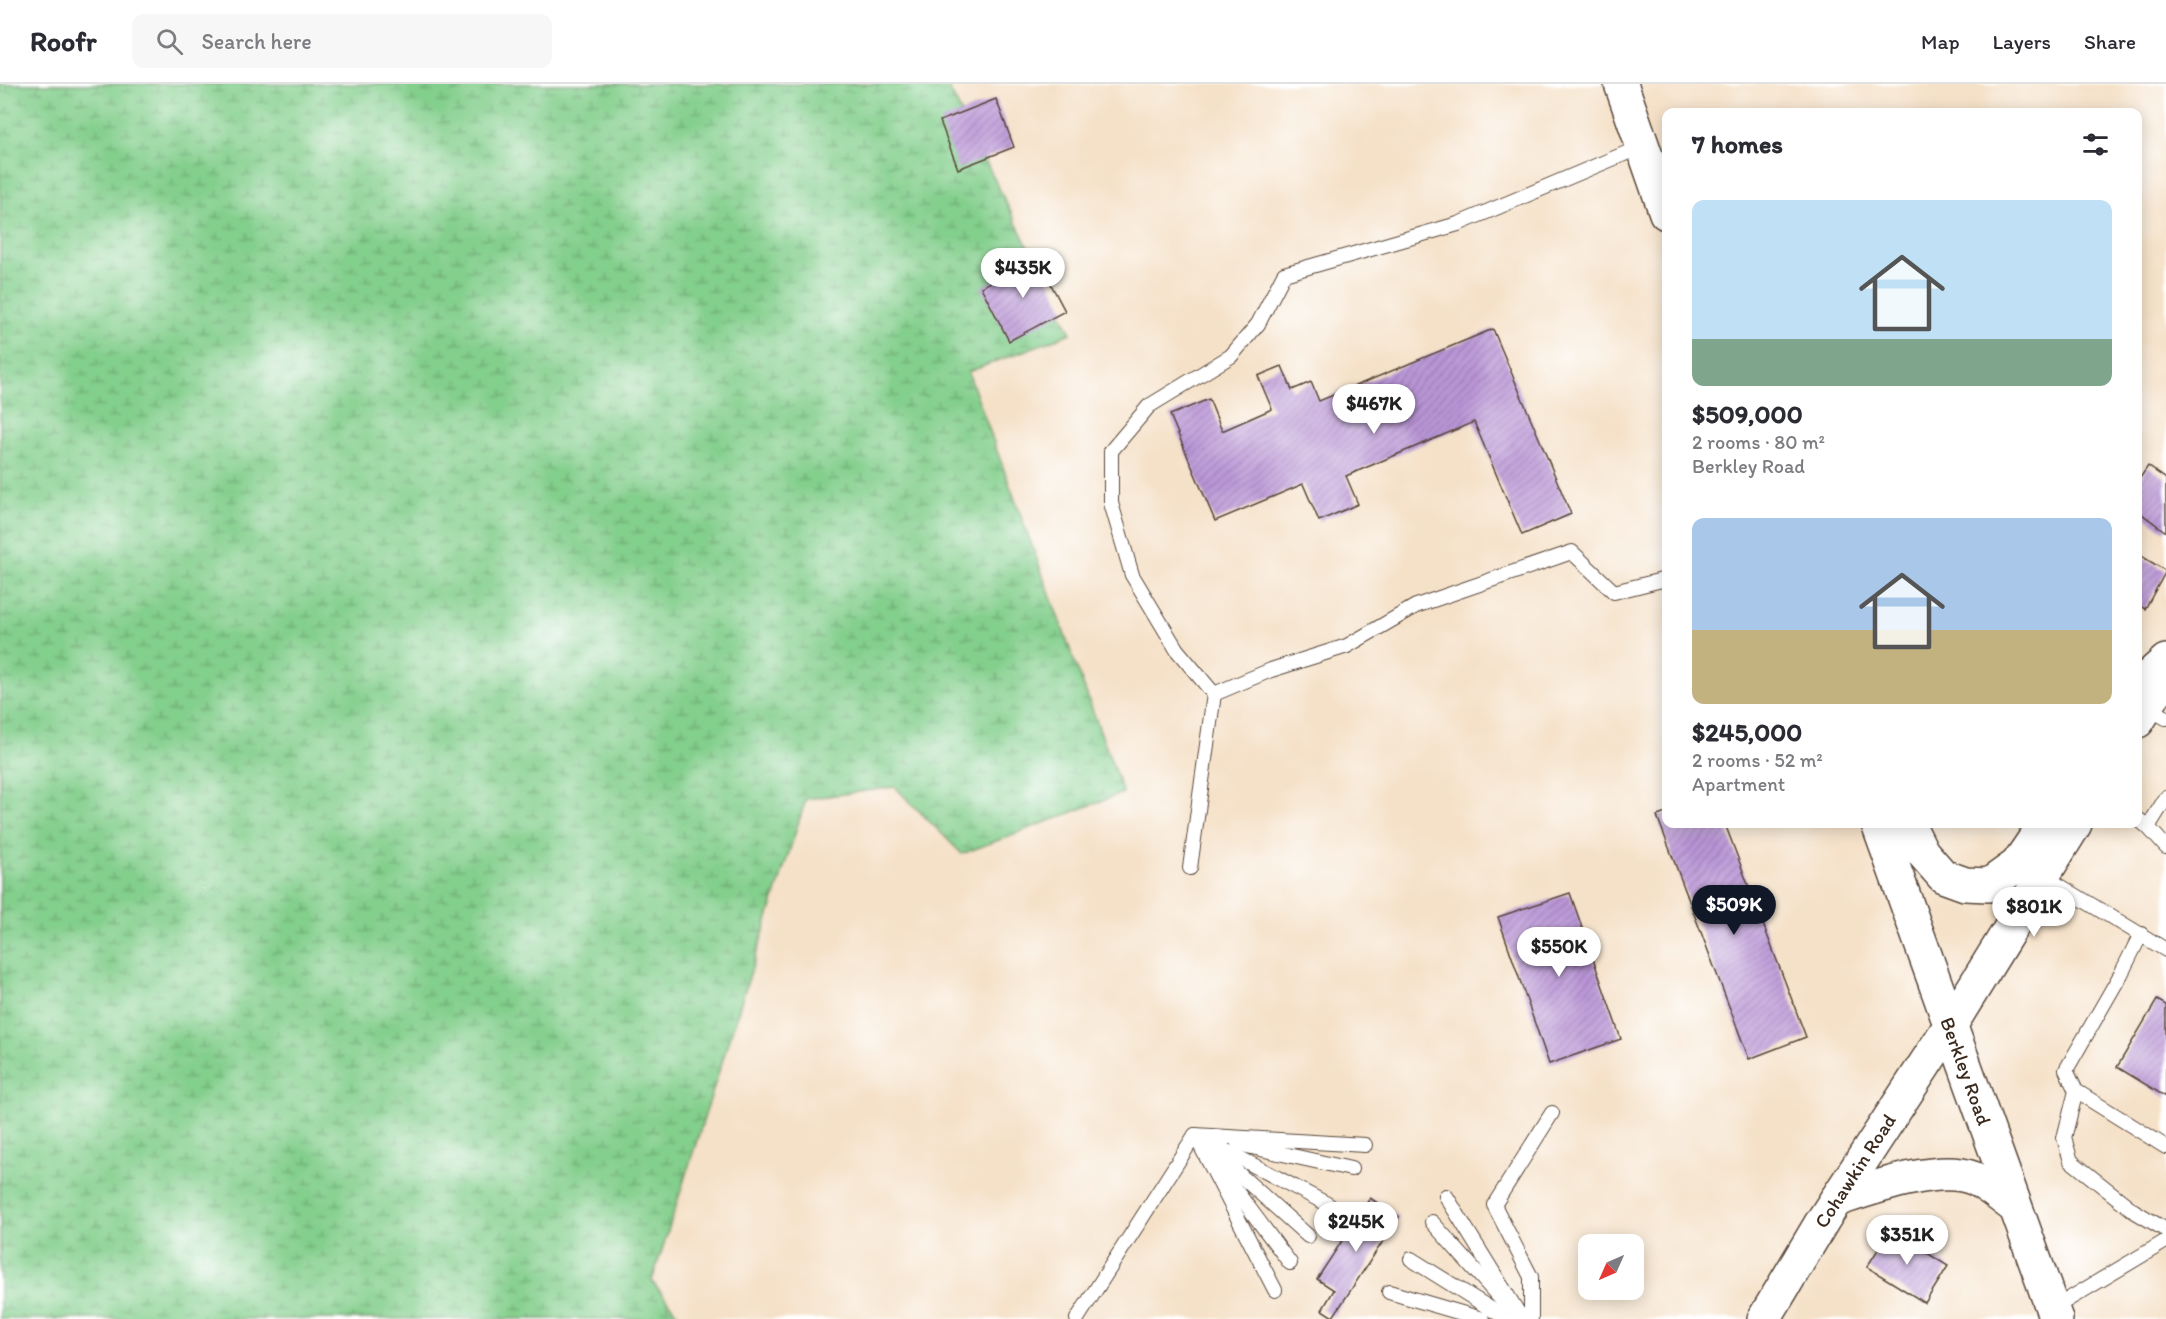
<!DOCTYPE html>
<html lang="en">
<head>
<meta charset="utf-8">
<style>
  :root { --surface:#fff; --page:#f7f7f7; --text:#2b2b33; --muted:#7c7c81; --line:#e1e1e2; --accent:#111827 }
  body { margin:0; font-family:Itim,sans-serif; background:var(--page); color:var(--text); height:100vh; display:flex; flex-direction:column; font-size:22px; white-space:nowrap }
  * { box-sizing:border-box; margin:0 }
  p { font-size:20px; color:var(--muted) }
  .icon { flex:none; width:33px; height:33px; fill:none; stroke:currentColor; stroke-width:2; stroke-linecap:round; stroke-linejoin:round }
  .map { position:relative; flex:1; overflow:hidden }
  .side { position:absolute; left:1662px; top:24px; width:480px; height:720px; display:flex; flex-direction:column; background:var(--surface); border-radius:12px; box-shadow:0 3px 15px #0003 }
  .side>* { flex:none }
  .needle { width:39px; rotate:225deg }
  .fabs { position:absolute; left:1578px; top:1150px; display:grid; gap:12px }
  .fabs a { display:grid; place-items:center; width:66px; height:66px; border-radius:12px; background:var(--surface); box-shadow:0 3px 15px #0003; font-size:30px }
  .price { position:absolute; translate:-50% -51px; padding:0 14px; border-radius:21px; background:#fff; color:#222; font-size:20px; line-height:39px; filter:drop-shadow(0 2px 3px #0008) }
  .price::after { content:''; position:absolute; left:50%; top:36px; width:18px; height:14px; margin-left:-9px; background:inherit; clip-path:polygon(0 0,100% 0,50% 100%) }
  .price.selected { background:var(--accent); color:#fff }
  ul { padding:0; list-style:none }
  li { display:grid; align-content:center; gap:12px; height:318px; padding:0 30px }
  li span { display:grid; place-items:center; height:186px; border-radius:12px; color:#555 }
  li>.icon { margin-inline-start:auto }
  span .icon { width:108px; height:108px; fill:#fffc; stroke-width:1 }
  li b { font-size:26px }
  h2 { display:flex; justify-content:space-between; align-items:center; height:72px; padding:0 30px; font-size:26px }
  header { display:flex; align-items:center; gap:36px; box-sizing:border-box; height:84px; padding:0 30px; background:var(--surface); border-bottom:2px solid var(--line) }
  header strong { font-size:28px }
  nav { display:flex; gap:33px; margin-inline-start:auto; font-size:21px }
  .search { width:420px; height:54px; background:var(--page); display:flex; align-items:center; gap:15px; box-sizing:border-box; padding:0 21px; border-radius:12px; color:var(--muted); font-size:22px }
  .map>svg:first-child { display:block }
</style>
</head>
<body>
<header>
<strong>Roofr</strong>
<div class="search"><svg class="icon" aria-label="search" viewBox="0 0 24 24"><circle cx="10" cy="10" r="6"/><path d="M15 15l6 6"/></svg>Search here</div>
<nav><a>Map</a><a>Layers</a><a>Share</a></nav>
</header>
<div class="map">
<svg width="2166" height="1235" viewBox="0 0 2166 1235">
  <defs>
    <pattern id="wetland-marsh" width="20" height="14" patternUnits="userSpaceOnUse" patternTransform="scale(1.5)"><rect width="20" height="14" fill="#83cf8c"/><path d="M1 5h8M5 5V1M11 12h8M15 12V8" fill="none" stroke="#6ca872"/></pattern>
    <pattern id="building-hatch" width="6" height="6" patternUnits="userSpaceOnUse" patternTransform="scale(1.5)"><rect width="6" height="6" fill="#ba95d7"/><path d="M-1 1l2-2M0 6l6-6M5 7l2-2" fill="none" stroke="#987aae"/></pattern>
  </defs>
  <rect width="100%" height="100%" fill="#fff"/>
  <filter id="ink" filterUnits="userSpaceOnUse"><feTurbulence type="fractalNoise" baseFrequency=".0167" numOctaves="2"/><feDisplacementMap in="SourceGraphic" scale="12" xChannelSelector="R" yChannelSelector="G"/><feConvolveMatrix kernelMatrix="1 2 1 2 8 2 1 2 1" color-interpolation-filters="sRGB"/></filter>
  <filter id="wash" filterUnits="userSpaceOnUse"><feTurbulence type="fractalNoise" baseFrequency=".008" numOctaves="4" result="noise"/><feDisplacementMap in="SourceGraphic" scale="24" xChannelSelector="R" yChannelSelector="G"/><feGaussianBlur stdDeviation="1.35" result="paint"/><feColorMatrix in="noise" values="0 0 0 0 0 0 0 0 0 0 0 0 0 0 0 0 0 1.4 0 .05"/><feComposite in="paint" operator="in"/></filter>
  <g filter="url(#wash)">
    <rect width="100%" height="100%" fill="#f5e1c8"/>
    <path fill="url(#wetland-marsh)" stroke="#5f7c55" stroke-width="1.5" d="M0,0H947L1071,249L968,288L1123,709L962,770L895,703L806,715L652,1197L682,1235H0Z"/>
    <g id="blocks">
      <g fill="url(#building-hatch)">
        <path d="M996,15L1014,63L958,85L940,37Z"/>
        <path d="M1037,174L1065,227L1009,257L981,203Z"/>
        <path d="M1493,245L1571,430L1522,451L1474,338L1346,392L1358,420L1319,437L1303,400L1215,437L1170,331L1209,315L1222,347L1272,325L1258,292L1282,282L1292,306L1311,298L1319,317Z"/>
        <path d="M2148,382L2166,395V448L2138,427V397Z"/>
        <path d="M2138,470L2166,487L2145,525L2138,521Z"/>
        <path d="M1666,729V740H1725L1806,953L1749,975L1657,732Z"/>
        <path d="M1570,809L1621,955L1549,980L1498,833Z"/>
        <path d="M2157,916L2166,921V1013L2117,983Z"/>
        <path d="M1370,1114L1399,1133L1333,1233L1322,1226L1334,1206L1317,1195Z"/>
        <path d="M1890,1146L1948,1182L1925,1219L1867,1183Z"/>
      </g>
    </g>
  </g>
  <g filter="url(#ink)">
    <use href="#blocks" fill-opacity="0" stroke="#574538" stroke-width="1.5"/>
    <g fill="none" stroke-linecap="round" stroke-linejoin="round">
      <defs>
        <g id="lane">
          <path d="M1214,610L1177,566L1132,491L1111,419V367L1149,322L1231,272L1258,240L1284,190L1458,140L1643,62"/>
          <path d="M2146,623L2166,634"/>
          <path d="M2138,735L2148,743L2166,763"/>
          <path d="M2148,743L2166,714"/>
          <path d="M1190,784L1214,610L1271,586L1347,562L1416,522L1572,468L1614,508L1666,495"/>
          <path d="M2042,791L2166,866"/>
          <path d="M2141,850L2121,890L2066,986L2076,1007L2166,1063"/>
          <path d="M2076,1007L2064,1054L2071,1077L2134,1127L2166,1146"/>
          <path d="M1195,1051L1275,1206"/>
          <path d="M1195,1051L1365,1061"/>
          <path d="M1201,1056L1308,1152"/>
          <path d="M1213,1060L1329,1121"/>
          <path d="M1238,1060L1351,1085"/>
          <path d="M1219,1084L1290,1179"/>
          <path d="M1446,1112L1522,1235"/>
          <path d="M1432,1138L1507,1222"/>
          <path d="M1411,1175L1507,1235"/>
          <path d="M1389,1208L1482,1235"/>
          <path d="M2052,1225L2166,1157"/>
          <path d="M1077,1235L1195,1051"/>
          <path d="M1531,1235V1193L1494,1121L1552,1029"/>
        </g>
        <g id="secondary">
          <path d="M2138,637L2166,591"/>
          <path d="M1950,942L2075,740"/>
        </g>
        <g id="primary">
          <path d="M1621,0L1666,129"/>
          <path d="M2138,602L2166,577"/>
          <path d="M1878,740L2056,1235"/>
          <path d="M1908,740L1922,768L1943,792L1965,800L1989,801L2017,781L2045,740"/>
          <path d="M1836,1116C1870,1105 1938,1080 1973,1094C1987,1100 2002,1114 2015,1123"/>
          <path d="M1764,1235L1823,1136L1950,942"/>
        </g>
      </defs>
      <use href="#lane" stroke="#574538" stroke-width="16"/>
      <use href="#secondary" stroke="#574538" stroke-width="36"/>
      <use href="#primary" stroke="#574538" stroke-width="36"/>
      <use href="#lane" stroke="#fff" stroke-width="14"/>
      <use href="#secondary" stroke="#fff" stroke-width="33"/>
      <use href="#primary" stroke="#fff" stroke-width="33"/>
    </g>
  </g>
  <g text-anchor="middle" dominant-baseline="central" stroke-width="4.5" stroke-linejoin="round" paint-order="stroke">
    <g font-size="20" fill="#3b2a1e" stroke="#fff">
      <text transform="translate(1966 987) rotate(70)">Berkley Road</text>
      <text transform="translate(1855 1087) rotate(-57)">Cohawkin Road</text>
    </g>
  </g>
</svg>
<div class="fabs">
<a><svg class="needle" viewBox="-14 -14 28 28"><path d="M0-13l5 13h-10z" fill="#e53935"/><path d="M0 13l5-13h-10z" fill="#7c7c81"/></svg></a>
</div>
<b class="price" style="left:1023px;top:215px">$435K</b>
<b class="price" style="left:1374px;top:351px">$467K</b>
<b class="price selected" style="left:1734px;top:852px">$509K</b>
<b class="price" style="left:2034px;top:854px">$801K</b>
<b class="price" style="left:1559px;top:894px">$550K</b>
<b class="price" style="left:1356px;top:1169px">$245K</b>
<b class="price" style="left:1907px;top:1182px">$351K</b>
<section class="side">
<h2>7 homes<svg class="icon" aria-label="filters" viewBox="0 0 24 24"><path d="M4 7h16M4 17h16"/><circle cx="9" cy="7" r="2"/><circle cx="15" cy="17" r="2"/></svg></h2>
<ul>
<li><span style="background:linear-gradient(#bfe0f5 75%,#7fa58c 0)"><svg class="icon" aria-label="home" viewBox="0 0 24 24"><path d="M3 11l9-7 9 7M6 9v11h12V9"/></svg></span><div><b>$509,000</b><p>2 rooms · 80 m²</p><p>Berkley Road</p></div></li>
<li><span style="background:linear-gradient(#a9c7e8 60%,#c2b280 0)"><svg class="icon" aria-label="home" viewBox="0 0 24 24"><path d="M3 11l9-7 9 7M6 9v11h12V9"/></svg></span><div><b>$245,000</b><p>2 rooms · 52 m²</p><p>Apartment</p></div></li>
</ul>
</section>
</div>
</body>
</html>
